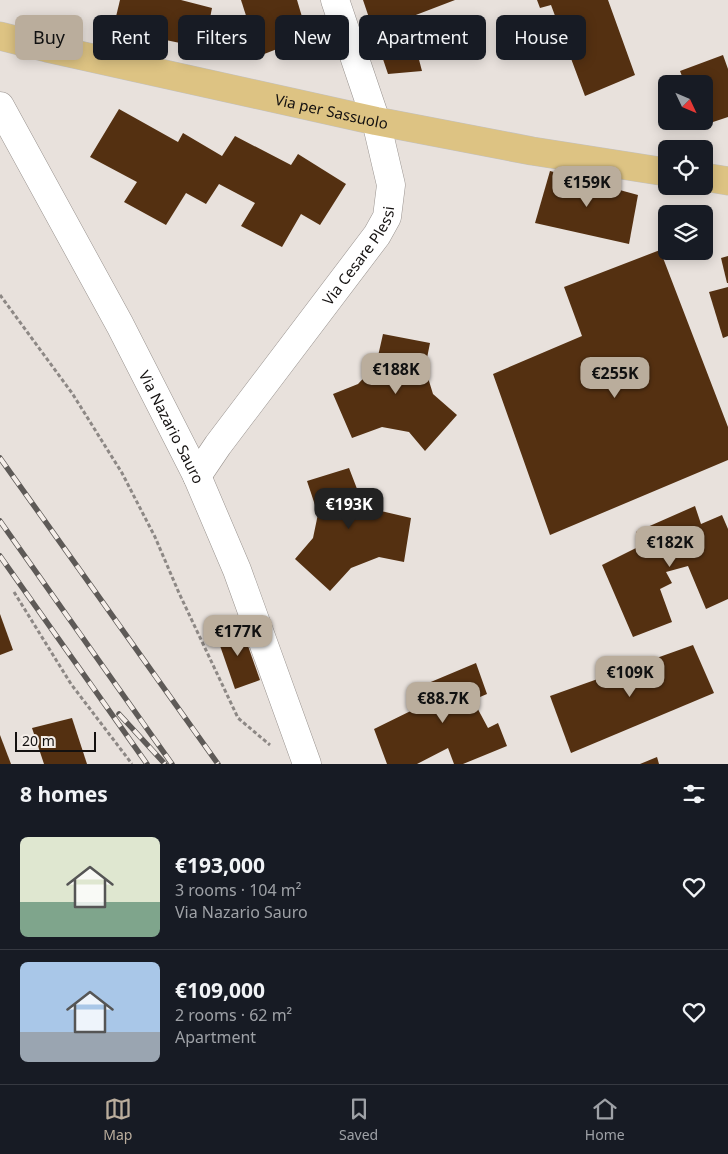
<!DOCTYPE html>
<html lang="en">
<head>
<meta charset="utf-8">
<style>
  :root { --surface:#171b24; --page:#242831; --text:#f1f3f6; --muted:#9ea1a6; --line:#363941; --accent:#baad9c }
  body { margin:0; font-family:"Noto Sans",sans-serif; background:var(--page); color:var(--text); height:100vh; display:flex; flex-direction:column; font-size:19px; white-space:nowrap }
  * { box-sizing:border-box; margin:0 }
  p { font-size:16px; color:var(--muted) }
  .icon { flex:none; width:28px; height:28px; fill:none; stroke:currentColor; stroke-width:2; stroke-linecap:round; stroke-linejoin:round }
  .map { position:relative; height:764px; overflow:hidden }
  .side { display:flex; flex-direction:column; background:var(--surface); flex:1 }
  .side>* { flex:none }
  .top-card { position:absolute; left:15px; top:15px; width:699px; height:45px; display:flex; gap:10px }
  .needle { width:32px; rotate:134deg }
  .controls { position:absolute; left:658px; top:75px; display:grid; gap:10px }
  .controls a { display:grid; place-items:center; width:55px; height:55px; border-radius:8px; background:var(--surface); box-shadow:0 2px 12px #0003; font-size:25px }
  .scale { position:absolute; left:15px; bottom:12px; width:81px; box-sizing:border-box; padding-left:5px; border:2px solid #141110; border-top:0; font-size:14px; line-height:18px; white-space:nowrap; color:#141110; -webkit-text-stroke:4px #f5eee9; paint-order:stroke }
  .price { position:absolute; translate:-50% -42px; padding:0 11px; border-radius:10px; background:var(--accent); color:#111; font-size:16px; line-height:32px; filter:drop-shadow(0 1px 2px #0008) }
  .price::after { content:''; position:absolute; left:50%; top:30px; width:15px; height:11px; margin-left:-8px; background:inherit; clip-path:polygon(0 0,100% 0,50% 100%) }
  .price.current { background:#222; color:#fff }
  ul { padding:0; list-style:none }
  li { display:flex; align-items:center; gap:15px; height:125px; padding:0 20px }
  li+li { border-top:1px solid var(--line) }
  li span { display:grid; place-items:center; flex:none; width:140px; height:100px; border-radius:8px; color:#555 }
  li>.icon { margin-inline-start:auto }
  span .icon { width:60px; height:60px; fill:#fffc; stroke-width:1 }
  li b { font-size:21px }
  h2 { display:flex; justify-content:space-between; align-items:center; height:60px; padding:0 20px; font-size:21px }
  .tag { padding:0 18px; border-radius:8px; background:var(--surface); box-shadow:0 2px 12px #0003; font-size:18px; line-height:45px }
  .tag.current { background:var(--accent); color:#111 }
  .dock { display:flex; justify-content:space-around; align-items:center; height:70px; border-top:1px solid var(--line); background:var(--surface); font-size:14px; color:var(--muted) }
  .dock a { display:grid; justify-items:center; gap:2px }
  .dock .current { color:var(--accent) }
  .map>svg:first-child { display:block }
</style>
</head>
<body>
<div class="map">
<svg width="728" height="764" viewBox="0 0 728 764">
  <rect width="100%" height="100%" fill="#e8e1dc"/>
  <g fill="#543011">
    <path d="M120,0H181L212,8L204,48L113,29Z"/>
    <path d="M241,0H297L308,37L259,56Z"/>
    <path d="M363,0H455L408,18L422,71L388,74Z"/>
    <path d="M537,0H608L635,75L585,96L551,5L540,8Z"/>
    <path d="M723,55L728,69V117L701,126L699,121H704V84H685L680,71Z"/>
    <path d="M119,109L178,142L183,133L222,156L235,136L291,165L298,154L346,184L320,225L301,214L282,247L241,226L255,203L219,184L206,204L186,193L166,225L124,202L137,182L90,157Z"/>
    <path d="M550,171L638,195L629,244L535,223Z"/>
    <path d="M660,250L728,427V460L550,535L493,374L582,336L564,287Z"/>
    <path d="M728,256V283H727L721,258Z"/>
    <path d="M728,287V336L723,338L709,292Z"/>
    <path d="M383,334L430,343L425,368L433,394L457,415L425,451L409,432L382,427L352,438L333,394L358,384L376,365Z"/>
    <path d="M349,468L359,494L381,511L411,518L404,562L379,557L351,568L330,591L295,559L313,538L318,514L307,481Z"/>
    <path d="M695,506L701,524L722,515L728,529V599L706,609L688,566L666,572L672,583L660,589L672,622L633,637L602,565L642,545L636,532Z"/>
    <path d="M0,614L13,650L0,655Z"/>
    <path d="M241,626L260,680L235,689L216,634Z"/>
    <path d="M693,645L714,693L571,753L550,696Z"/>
    <path d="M476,663L487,694L473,700L488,728L498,723L507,746L463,764H454L448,748L417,764H387L374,729L433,700L426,684Z"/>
    <path d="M72,718L87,764H44L32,728Z"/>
    <path d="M0,735L11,764H0Z"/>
    <path d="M657,757L659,764H640Z"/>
  </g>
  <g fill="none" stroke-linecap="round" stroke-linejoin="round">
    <defs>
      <g id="minor">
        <path id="s1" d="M0,106L120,325L197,476L237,570L307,764"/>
        <path id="s2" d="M197,476L218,445L377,235L387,217L391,185L376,121L335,0"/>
      </g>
      <g id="major">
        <path id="s3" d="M0,36L47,48L376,121L532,151L666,172"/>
        <path d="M704,177L728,181"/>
      </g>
    </defs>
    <use href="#minor" stroke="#98928e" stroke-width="29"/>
    <use href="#major" stroke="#c2c1c1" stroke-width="29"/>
    <g stroke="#8d8885" stroke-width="3" stroke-dasharray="4 2.5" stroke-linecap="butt">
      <path d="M0,295L72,393L122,473L155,537L179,593L238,718L270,745"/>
      <path d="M14,592L71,684L132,764"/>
    </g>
    <use href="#minor" stroke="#fff" stroke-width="28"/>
    <use href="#major" stroke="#ddc383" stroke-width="28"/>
    <defs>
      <g id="rail">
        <path d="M0,458L218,764"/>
        <path d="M0,521L172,764"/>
        <path d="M0,556L147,764"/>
        <path d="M119,714L165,764"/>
      </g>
    </defs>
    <use href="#rail" stroke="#5e5a57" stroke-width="5.5"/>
    <use href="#rail" stroke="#f5eee9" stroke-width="4" stroke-dasharray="11" stroke-linecap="butt"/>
  </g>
  <g text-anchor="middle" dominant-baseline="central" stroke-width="5" stroke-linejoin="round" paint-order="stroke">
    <g font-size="15" fill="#141110" stroke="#f5eee9">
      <text stroke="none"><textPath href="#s3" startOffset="340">Via per Sassuolo</textPath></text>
      <text stroke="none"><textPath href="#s2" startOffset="274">Via Cesare Plessi</textPath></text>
      <text stroke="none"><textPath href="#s1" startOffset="364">Via Nazario Sauro</textPath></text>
    </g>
  </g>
</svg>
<div class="controls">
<a><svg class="needle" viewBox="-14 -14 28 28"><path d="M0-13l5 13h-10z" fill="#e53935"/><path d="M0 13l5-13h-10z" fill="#9ea1a6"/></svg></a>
<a><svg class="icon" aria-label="locate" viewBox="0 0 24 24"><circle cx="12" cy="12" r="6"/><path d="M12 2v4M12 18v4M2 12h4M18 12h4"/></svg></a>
<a><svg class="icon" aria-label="layers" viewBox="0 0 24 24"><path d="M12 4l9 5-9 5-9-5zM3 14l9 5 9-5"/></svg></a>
</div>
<div class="scale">20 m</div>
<b class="price" style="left:587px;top:208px">€159K</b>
<b class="price" style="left:396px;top:395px">€188K</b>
<b class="price" style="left:615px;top:399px">€255K</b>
<b class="price current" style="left:349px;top:530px">€193K</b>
<b class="price" style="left:670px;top:568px">€182K</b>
<b class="price" style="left:238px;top:657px">€177K</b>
<b class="price" style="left:630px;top:698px">€109K</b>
<b class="price" style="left:443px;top:724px">€88.7K</b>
<div class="top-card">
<a class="tag current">Buy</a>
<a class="tag">Rent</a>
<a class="tag">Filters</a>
<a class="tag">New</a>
<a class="tag">Apartment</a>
<a class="tag">House</a>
</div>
</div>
<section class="side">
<h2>8 homes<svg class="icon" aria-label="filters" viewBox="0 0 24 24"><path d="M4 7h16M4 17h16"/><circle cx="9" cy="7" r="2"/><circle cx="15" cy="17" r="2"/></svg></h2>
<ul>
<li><span style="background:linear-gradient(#dfe7d0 65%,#7fa58c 0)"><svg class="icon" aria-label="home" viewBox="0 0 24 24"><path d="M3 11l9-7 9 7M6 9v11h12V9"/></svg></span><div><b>€193,000</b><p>3 rooms · 104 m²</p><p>Via Nazario Sauro</p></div><svg class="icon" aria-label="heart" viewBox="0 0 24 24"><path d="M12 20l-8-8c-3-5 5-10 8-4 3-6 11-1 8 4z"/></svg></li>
<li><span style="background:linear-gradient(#a9c7e8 70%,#9aa5b1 0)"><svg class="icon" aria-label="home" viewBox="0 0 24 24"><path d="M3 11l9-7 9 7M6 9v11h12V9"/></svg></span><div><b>€109,000</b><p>2 rooms · 62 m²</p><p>Apartment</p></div><svg class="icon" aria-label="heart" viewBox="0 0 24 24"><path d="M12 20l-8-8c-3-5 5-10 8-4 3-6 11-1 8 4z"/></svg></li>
</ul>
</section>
<nav class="dock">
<a class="current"><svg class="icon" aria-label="map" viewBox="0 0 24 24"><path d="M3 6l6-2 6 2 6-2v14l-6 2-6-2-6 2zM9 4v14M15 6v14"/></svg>Map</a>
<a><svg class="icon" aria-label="saved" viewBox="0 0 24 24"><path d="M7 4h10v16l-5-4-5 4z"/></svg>Saved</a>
<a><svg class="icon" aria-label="home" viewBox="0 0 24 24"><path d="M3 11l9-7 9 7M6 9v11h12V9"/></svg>Home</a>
</nav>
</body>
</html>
